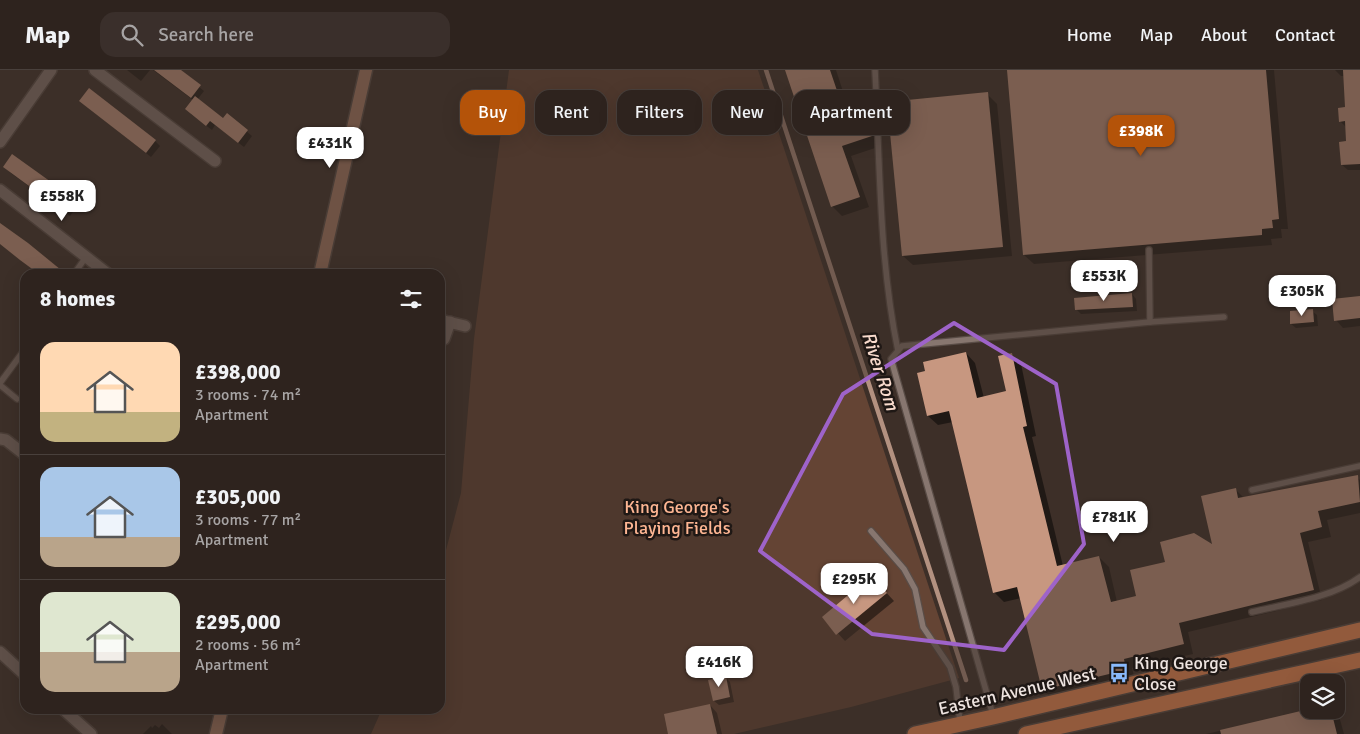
<!DOCTYPE html>
<html lang="en">
<head>
<meta charset="utf-8">
<style>
  :root { --surface:#2e231e; --page:#3a2f2b; --text:#f1f3f6; --muted:#a7a4a4; --line:#49403c; --accent:#b45309 }
  body { margin:0; font-family:Signika,sans-serif; background:var(--page); color:var(--text); height:100vh; display:flex; flex-direction:column; font-size:19px; white-space:nowrap }
  * { box-sizing:border-box; margin:0 }
  p { font-size:16px; color:var(--muted) }
  .icon { flex:none; width:28px; height:28px; fill:none; stroke:currentColor; stroke-width:2; stroke-linecap:round; stroke-linejoin:round }
  .map { position:relative; flex:1; overflow:hidden }
  .side { position:absolute; left:20px; top:199px; width:425px; height:445px; display:flex; flex-direction:column; background:var(--surface); border-radius:15px; box-shadow:0 5px 20px #0002,0 0 0 1px var(--line) }
  .side>* { flex:none }
  .top-card { position:absolute; left:460px; top:20px; width:475px; height:45px; display:flex; gap:10px }
  .fabs { position:absolute; left:1300px; top:604px; display:grid; gap:10px }
  .fabs a { display:grid; place-items:center; width:45px; height:45px; border-radius:10px; background:var(--surface); box-shadow:0 5px 20px #0002,0 0 0 1px var(--line); font-size:25px }
  .price { position:absolute; translate:-50% -42px; padding:0 11px; border-radius:10px; background:#fff; color:#222; font-size:16px; line-height:32px; filter:drop-shadow(0 1px 2px #0008) }
  .price::after { content:''; position:absolute; left:50%; top:30px; width:15px; height:11px; margin-left:-8px; background:inherit; clip-path:polygon(0 0,100% 0,50% 100%) }
  .price.current { background:var(--accent); color:#fff }
  ul { padding:0; list-style:none }
  li { display:flex; align-items:center; gap:15px; height:125px; padding:0 20px }
  li+li { border-top:1px solid var(--line) }
  li span { display:grid; place-items:center; flex:none; width:140px; height:100px; border-radius:15px; color:#555 }
  li>.icon { margin-inline-start:auto }
  span .icon { width:60px; height:60px; fill:#fffc; stroke-width:1 }
  li b { font-size:21px }
  h2 { display:flex; justify-content:space-between; align-items:center; height:60px; padding:0 20px; font-size:21px }
  .tag { padding:0 18px; border-radius:15px; background:var(--surface); box-shadow:0 5px 20px #0002,0 0 0 1px var(--line); font-size:18px; line-height:45px }
  .tag.current { background:var(--accent); color:#fff }
  header { display:flex; align-items:center; gap:30px; box-sizing:border-box; height:70px; padding:0 25px; background:var(--surface); border-bottom:1px solid var(--line) }
  header strong { font-size:24px }
  nav { display:flex; gap:28px; margin-inline-start:auto; font-size:18px }
  .search { width:350px; height:45px; background:var(--page); display:flex; align-items:center; gap:12px; box-sizing:border-box; padding:0 18px; border-radius:15px; color:var(--muted); font-size:19px }
  .map>svg:first-child { display:block }
</style>
</head>
<body>
<header>
<strong>Map</strong>
<div class="search"><svg class="icon" aria-label="search" viewBox="0 0 24 24"><circle cx="10" cy="10" r="6"/><path d="M15 15l6 6"/></svg>Search here</div>
<nav><a>Home</a><a>Map</a><a>About</a><a>Contact</a></nav>
</header>
<div class="map">
<svg width="1360" height="664" viewBox="0 0 1360 664">
  <rect width="100%" height="100%" fill="#3d2f28"/>
  <path fill="#644434" d="M509,0H758L959,608L851,637L734,664H371L382,639H440V503L461,423L474,269Z"/>
  <g fill="#0007">
    <path d="M127,0H150L141,11Z"/>
    <path d="M153,0H178L204,21L197,30L223,50L227,45L252,66L244,77L215,55L212,60L191,44L193,30Z"/>
    <path d="M786,0H836L852,49L864,45L874,55L881,76L851,86L869,137L842,146L832,136Z"/>
    <path d="M1009,0H1274L1288,159H1281L1282,168L1271,169L1272,175L1034,194L1024,185Z"/>
    <path d="M1335,0H1360V100H1348L1342,95L1348,72L1346,57L1340,51L1346,38L1344,6H1341Z"/>
    <path d="M987,24L997,34L1012,186L913,195L903,186Z"/>
    <path d="M85,35L155,71L160,76L151,87Z"/>
    <path d="M4,97L71,128L78,135L70,146L12,104Z"/>
    <path d="M1132,224L1136,229L1137,241L1081,244L1076,239Z"/>
    <path d="M1360,227V256L1343,258L1336,250Z"/>
    <path d="M1312,241L1317,245L1318,256L1296,258L1291,254Z"/>
    <path d="M966,283L975,293L984,328L1007,322L1012,285L1021,294L1036,366L1032,367L1063,496L1099,487L1109,497L1117,532L1138,527L1167,493L1214,476L1235,419L1244,428L1357,407L1360,410V443L1327,450L1331,467L1308,472L1322,530L1188,562L1193,584L1132,598L1135,610L1053,629L1043,620L1021,528L1004,532L994,522L953,352L938,355L928,346L918,304L926,302Z"/>
    <path d="M872,507L894,531L845,571L823,547Z"/>
    <path d="M725,607L730,612L734,632L719,635L714,631Z"/>
    <path d="M710,635L717,643L722,664H670Z"/>
    <path d="M1311,640H1334L1339,646L1344,664H1206Z"/>
    <path d="M162,654L172,664H143L151,656L152,658L155,655L159,658Z"/>
  </g>
  <g fill="none" stroke-linecap="round" stroke-linejoin="round">
    <path stroke="#b39180" stroke-width="4.5" d="M766,0L966,610"/>
  </g>
  <g fill="#c79780">
    <path d="M154,0H181L201,15L191,28Z"/>
    <path d="M785,0H830L847,50L864,44L872,66L842,76L860,127L831,137Z"/>
    <path d="M1007,0H1266L1279,149L1272,150L1273,158L1262,159V165L1023,185Z"/>
    <path d="M1343,0H1360V94L1341,95L1339,72L1346,71L1345,51L1339,52L1338,38L1345,37Z"/>
    <path d="M89,18L156,70L146,83L79,31Z"/>
    <path d="M988,22L1003,177L902,186L887,32Z"/>
    <path d="M195,26L223,48L227,43L248,60L238,73L210,51L206,56L185,39Z"/>
    <path d="M12,84L72,127L62,140L3,97Z"/>
    <path d="M0,153L28,173L66,204H39L20,190L0,174Z"/>
    <path d="M1132,223L1133,237L1075,240L1074,228Z"/>
    <path d="M1360,226V248L1334,251L1332,229Z"/>
    <path d="M1313,239L1314,252L1290,254V241Z"/>
    <path d="M966,282L977,328L1006,321L998,286L1012,283L1027,356L1023,357L1057,496L1099,486L1111,532L1136,526L1130,500L1165,492L1160,472L1194,463L1212,474L1201,426L1236,418L1238,428L1358,405L1360,432L1318,441L1322,457L1300,463L1314,520L1179,553L1184,574L1124,589L1126,600L1042,620L1017,517L993,523L949,341L927,346L917,303L925,301L923,292Z"/>
    <path d="M872,505L887,523L836,565L822,547Z"/>
    <path d="M726,606L730,627L713,631L708,610Z"/>
    <path d="M710,634L717,664H668L664,644Z"/>
    <path d="M1305,640H1331L1337,664H1221L1220,660Z"/>
  </g>
  <g fill="none" stroke-linecap="round" stroke-linejoin="round">
    <defs>
      <g id="lane">
        <path d="M875,0C880,94 879,189 898,281"/>
        <path d="M1149,180L1150,252"/>
        <path d="M74,204L86,187"/>
        <path d="M0,313L25,279"/>
        <path d="M0,315L17,329"/>
        <path d="M1252,420L1360,396"/>
        <path d="M871,461L904,499L915,519L923,557L950,597L956,617L960,652"/>
        <path d="M1252,542C1286,534 1332,528 1360,507"/>
        <path d="M993,645L891,289L902,276L1150,252L1224,247"/>
      </g>
      <g id="street">
        <path d="M95,0L215,91"/>
        <path d="M0,72L51,0"/>
        <path d="M0,120L108,204"/>
        <path d="M440,250L465,256"/>
        <path d="M444,269L450,252"/>
        <path d="M0,369L6,370L25,385"/>
        <path d="M0,582L25,605"/>
        <path d="M63,639L91,664"/>
      </g>
      <g id="secondary">
        <path d="M320,204L366,0"/>
        <path d="M216,664L222,639"/>
      </g>
      <g id="highway">
        <path d="M915,664L993,647L1360,560"/>
        <path d="M1026,664L1360,590"/>
      </g>
    </defs>
    <use href="#lane" stroke="#594c46" stroke-width="8"/>
    <use href="#street" stroke="#594c46" stroke-width="14"/>
    <use href="#secondary" stroke="#594c46" stroke-width="15"/>
    <use href="#highway" stroke="#594c46" stroke-width="18"/>
    <use href="#lane" stroke="#87766f" stroke-width="5.5"/>
    <use href="#street" stroke="#87766f" stroke-width="11"/>
    <use href="#secondary" stroke="#aa7d67" stroke-width="12"/>
    <use href="#highway" stroke="#fb8e55" stroke-width="15"/>
  </g>
  <path d="M0 0H1360V664H0ZM954,253L1056,314L1084,474L1004,580L872,564L760,481L843,324Z" fill="#3d2f28" fill-opacity=".55" fill-rule="evenodd"/>
  <path fill="none" stroke="#9e63c9" stroke-width="4" stroke-linejoin="round" d="M954,253L1056,314L1084,474L1004,580L872,564L760,481L843,324Z"/>
  <defs>
    <symbol id="bus-bare" viewBox="-9 -9 18 18"><path d="M-5-6H5V4H4V6H2V4H-2V6H-4V4H-5ZM-3.5-4V0h7V-4ZM-3.5 1.2v1.5H-2V1.2ZM2 1.2v1.5H3.5V1.2Z" fill="#8abafc" stroke="#1f1815" stroke-width="2.5" paint-order="stroke"/></symbol>
  </defs>
  <g fill-rule="evenodd">
    <use href="#bus-bare" x="1105" y="589" width="28" height="28"/>
  </g>
  <g text-anchor="middle" dominant-baseline="central" stroke-width="5" stroke-linejoin="round" paint-order="stroke">
    <g font-size="18" fill="#feb693" stroke="#1f1815">
      <text x="677" y="437">King George's<tspan x="677" dy="21">Playing Fields</tspan></text>
    </g>
    <g font-size="18" fill="#eee4e0" stroke="#1f1815" text-anchor="start">
      <text x="1134" y="593">King George<tspan x="1134" dy="21">Close</tspan></text>
    </g>
    <g font-size="18" fill="#eee4e0" stroke="#1f1815">
      <text transform="translate(1017 621) rotate(-13)">Eastern Avenue West</text>
    </g>
    <g font-size="19" font-style="italic" fill="#f9dbcd" stroke="#1f1815">
      <text transform="translate(880 301) rotate(72)">River Rom</text>
    </g>
  </g>
</svg>
<div class="fabs">
<a><svg class="icon" aria-label="layers" viewBox="0 0 24 24"><path d="M12 4l9 5-9 5-9-5zM3 14l9 5 9-5"/></svg></a>
</div>
<b class="price current" style="left:1141px;top:87px">£398K</b>
<b class="price" style="left:330px;top:99px">£431K</b>
<b class="price" style="left:62px;top:152px">£558K</b>
<b class="price" style="left:1104px;top:232px">£553K</b>
<b class="price" style="left:1302px;top:247px">£305K</b>
<b class="price" style="left:1114px;top:473px">£781K</b>
<b class="price" style="left:854px;top:535px">£295K</b>
<b class="price" style="left:719px;top:618px">£416K</b>
<div class="top-card">
<a class="tag current">Buy</a>
<a class="tag">Rent</a>
<a class="tag">Filters</a>
<a class="tag">New</a>
<a class="tag">Apartment</a>
</div>
<section class="side">
<h2>8 homes<svg class="icon" aria-label="filters" viewBox="0 0 24 24"><path d="M4 7h16M4 17h16"/><circle cx="9" cy="7" r="2"/><circle cx="15" cy="17" r="2"/></svg></h2>
<ul>
<li><span style="background:linear-gradient(#ffd9b3 70%,#c2b280 0)"><svg class="icon" aria-label="home" viewBox="0 0 24 24"><path d="M3 11l9-7 9 7M6 9v11h12V9"/></svg></span><div><b>£398,000</b><p>3 rooms · 74 m²</p><p>Apartment</p></div></li>
<li><span style="background:linear-gradient(#a9c7e8 70%,#b9a48a 0)"><svg class="icon" aria-label="home" viewBox="0 0 24 24"><path d="M3 11l9-7 9 7M6 9v11h12V9"/></svg></span><div><b>£305,000</b><p>3 rooms · 77 m²</p><p>Apartment</p></div></li>
<li><span style="background:linear-gradient(#dfe7d0 60%,#b9a48a 0)"><svg class="icon" aria-label="home" viewBox="0 0 24 24"><path d="M3 11l9-7 9 7M6 9v11h12V9"/></svg></span><div><b>£295,000</b><p>2 rooms · 56 m²</p><p>Apartment</p></div></li>
</ul>
</section>
</div>
</body>
</html>
